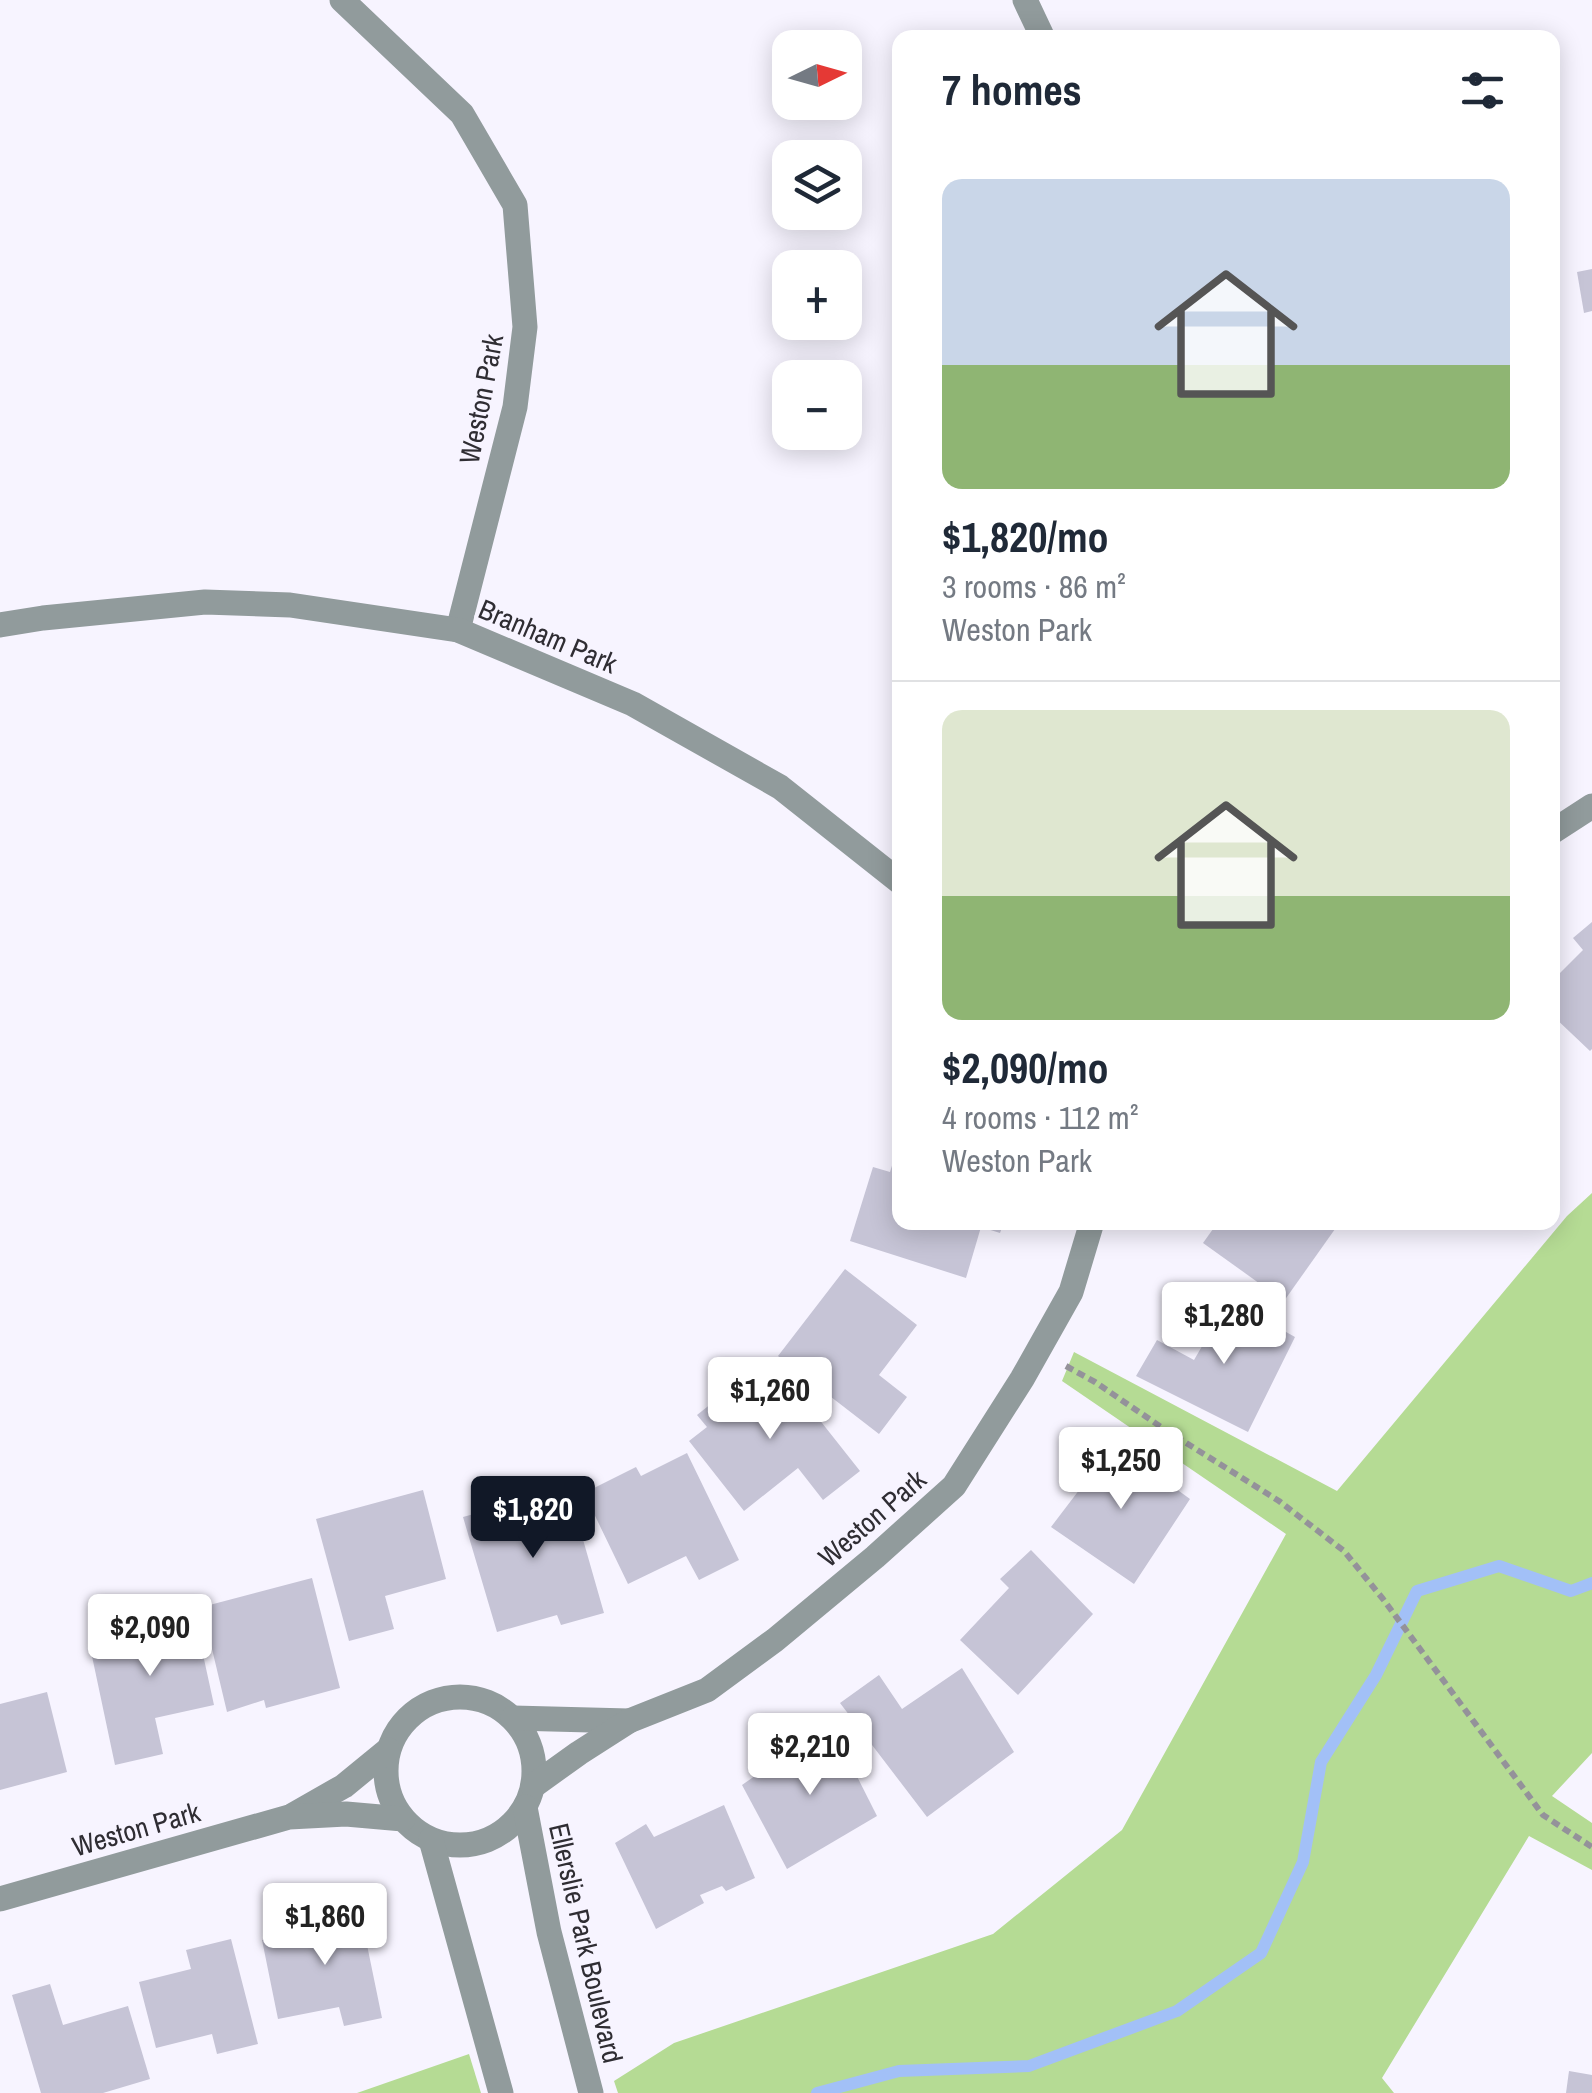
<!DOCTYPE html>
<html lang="en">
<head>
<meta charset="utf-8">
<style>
  :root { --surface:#fff; --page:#f2f2f3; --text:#1f2937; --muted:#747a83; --line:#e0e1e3; --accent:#111827 }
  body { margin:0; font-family:"Archivo Narrow",sans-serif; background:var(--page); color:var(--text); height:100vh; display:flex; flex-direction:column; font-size:38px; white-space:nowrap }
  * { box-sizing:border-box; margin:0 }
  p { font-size:32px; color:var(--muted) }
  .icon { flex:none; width:55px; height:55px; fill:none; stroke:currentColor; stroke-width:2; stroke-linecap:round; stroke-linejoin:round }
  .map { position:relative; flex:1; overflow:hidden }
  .drawer { position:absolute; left:892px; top:30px; width:668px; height:1200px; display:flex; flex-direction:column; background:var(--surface); border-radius:20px; box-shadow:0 5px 25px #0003 }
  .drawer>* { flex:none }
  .needle { width:65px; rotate:85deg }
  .fabs { position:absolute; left:772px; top:30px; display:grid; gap:20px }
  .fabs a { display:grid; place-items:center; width:90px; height:90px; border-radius:20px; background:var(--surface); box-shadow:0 5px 25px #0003; font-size:50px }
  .price { position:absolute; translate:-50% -85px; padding:0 22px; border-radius:10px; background:#fff; color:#222; font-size:32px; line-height:65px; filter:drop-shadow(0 2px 5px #0008) }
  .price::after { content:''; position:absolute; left:50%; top:60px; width:30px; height:22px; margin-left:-15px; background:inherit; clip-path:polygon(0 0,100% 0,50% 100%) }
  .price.selected { background:var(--accent); color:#fff }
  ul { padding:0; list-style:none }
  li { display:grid; align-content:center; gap:20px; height:530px; padding:0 50px }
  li+li { border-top:2px solid var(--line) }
  li span { display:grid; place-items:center; height:310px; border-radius:20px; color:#555 }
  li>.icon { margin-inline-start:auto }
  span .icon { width:180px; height:180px; fill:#fffc; stroke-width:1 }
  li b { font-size:42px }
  h2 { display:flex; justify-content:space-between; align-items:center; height:120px; padding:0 50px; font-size:42px }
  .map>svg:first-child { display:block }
</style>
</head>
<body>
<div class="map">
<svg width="1592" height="2093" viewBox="0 0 1592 2093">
  <rect width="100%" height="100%" fill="#f7f4ff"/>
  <g fill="#b5db94">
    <path d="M1592,1193V1753L1552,1796L1592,1823V1870L1529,1836L1382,2078L1394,2093H618L614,2081L674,2043L993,1934L1122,1830L1286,1534L1062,1381L1074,1352L1337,1491L1567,1216Z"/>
    <path d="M469,2054L481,2093H357Z"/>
  </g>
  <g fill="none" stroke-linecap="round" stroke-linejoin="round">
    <path stroke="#a2c0f7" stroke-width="12" d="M817,2093L899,2071L1029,2066L1177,2011L1261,1953L1303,1862L1321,1762L1376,1675L1417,1591L1499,1566L1571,1591L1592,1583"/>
  </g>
  <g fill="#c6c4d6">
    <path d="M1592,269V311L1584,313L1577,272Z"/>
    <path d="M1592,922V1049L1590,1051L1552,1015V981L1583,950L1573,938Z"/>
    <path d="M899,1143L900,1222H1004L1000,1233L981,1227L966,1278L850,1241L873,1167L890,1172Z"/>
    <path d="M1218,1222H1340L1284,1301L1203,1243Z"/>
    <path d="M845,1269L917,1325L879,1375L907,1397L879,1434L778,1356Z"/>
    <path d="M1229,1300L1295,1337L1248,1432L1136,1376L1157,1340L1194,1360Z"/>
    <path d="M777,1366L860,1471L823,1500L798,1468L744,1511L689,1441L707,1427L697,1415L722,1395L729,1404Z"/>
    <path d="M1109,1440L1190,1499L1134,1584L1051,1527L1086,1481L1080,1472Z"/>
    <path d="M687,1453L739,1560L699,1580L686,1556L628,1584L584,1493L636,1467L641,1476Z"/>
    <path d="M529,1487L534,1504L570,1494L604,1613L561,1625L557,1615L497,1632L463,1517L499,1507L496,1497Z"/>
    <path d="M423,1490L446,1579L385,1596L394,1629L349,1641L316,1519Z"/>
    <path d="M1031,1550L1093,1614L1018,1695L960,1640L1009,1588L1000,1579Z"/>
    <path d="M312,1578L340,1688L266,1708L264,1700L227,1712L202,1607Z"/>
    <path d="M192,1604L214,1705L155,1718L163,1754L115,1765L89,1642L134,1632L131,1618Z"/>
    <path d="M962,1668L1014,1752L927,1817L840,1703L879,1675L902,1709Z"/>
    <path d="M47,1692L67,1772L0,1790V1704Z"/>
    <path d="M830,1723L877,1816L787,1869L742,1785Z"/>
    <path d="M724,1805L755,1878L726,1891L722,1886L700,1895L704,1903L656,1929L615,1843L646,1824L654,1837Z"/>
    <path d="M358,1901L382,2018L344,2026L339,2007L278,2019L262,1940L317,1928L313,1910Z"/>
    <path d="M231,1939L258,2044L217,2054L212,2034L156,2048L139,1982L191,1969L186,1950Z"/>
    <path d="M50,1984L63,2025L128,2006L150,2079L103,2093H41L12,1995Z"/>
    <path d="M1569,2071L1592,2075V2093H1566Z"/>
  </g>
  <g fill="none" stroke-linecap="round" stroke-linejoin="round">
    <path stroke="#94929a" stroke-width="6" stroke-dasharray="8 5" stroke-linecap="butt" d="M1066,1366L1095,1382L1167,1431L1279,1501L1344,1551L1383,1599L1543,1815L1592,1847"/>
    <g stroke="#919b9c" stroke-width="25">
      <path d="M342,0L462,114L515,205L525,327L515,407L458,630"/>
      <path d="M1025,0L1043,38"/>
      <path d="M0,625L43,618L205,602L290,605L458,630L633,704L780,787L900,882"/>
      <path d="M1552,832L1592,806"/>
      <circle cx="460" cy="1771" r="74"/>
      <path d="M513,1718L629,1721"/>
      <path d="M533,1786L579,1753L629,1721L707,1690L775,1640L875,1557L954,1486L1022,1379L1071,1292L1092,1222"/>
      <path d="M525,1807L549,1932L591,2093"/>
      <path d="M293,1815L344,1786L388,1750"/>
      <path d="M431,1840L501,2093"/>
      <path d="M0,1899L289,1817L346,1814L403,1819"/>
    </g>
  </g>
  <g text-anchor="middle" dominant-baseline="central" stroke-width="8" stroke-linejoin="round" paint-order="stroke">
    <g font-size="28" fill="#2f2d33" stroke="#f7f4ff">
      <text transform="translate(481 399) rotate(-79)">Weston Park</text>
      <text transform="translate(548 636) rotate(23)">Branham Park</text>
      <text transform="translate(872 1518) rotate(-41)">Weston Park</text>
      <text transform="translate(136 1829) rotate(-16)">Weston Park</text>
      <text transform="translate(586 1943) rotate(77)">Ellerslie Park Boulevard</text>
    </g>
  </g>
</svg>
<div class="fabs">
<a><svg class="needle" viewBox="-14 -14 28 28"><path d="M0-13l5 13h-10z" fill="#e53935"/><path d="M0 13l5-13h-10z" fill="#747a83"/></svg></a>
<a><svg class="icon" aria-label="layers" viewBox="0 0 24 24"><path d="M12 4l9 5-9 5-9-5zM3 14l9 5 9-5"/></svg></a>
<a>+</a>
<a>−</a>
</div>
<b class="price" style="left:1224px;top:1367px">$1,280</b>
<b class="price" style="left:770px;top:1442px">$1,260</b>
<b class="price" style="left:1121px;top:1512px">$1,250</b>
<b class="price selected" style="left:533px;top:1561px">$1,820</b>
<b class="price" style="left:150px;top:1679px">$2,090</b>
<b class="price" style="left:810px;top:1798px">$2,210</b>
<b class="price" style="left:325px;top:1968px">$1,860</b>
<section class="drawer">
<h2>7 homes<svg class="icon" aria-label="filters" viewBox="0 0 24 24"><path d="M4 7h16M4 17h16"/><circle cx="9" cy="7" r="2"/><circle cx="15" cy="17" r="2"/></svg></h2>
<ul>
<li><span style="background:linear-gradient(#c9d6e8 60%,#8fb573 0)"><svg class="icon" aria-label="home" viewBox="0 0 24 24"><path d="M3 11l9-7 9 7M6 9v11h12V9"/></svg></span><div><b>$1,820/mo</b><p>3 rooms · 86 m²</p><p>Weston Park</p></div></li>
<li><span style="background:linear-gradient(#dfe7d0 60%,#8fb573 0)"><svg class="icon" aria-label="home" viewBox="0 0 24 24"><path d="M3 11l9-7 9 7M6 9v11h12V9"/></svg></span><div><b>$2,090/mo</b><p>4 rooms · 112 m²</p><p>Weston Park</p></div></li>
</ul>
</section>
</div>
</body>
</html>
